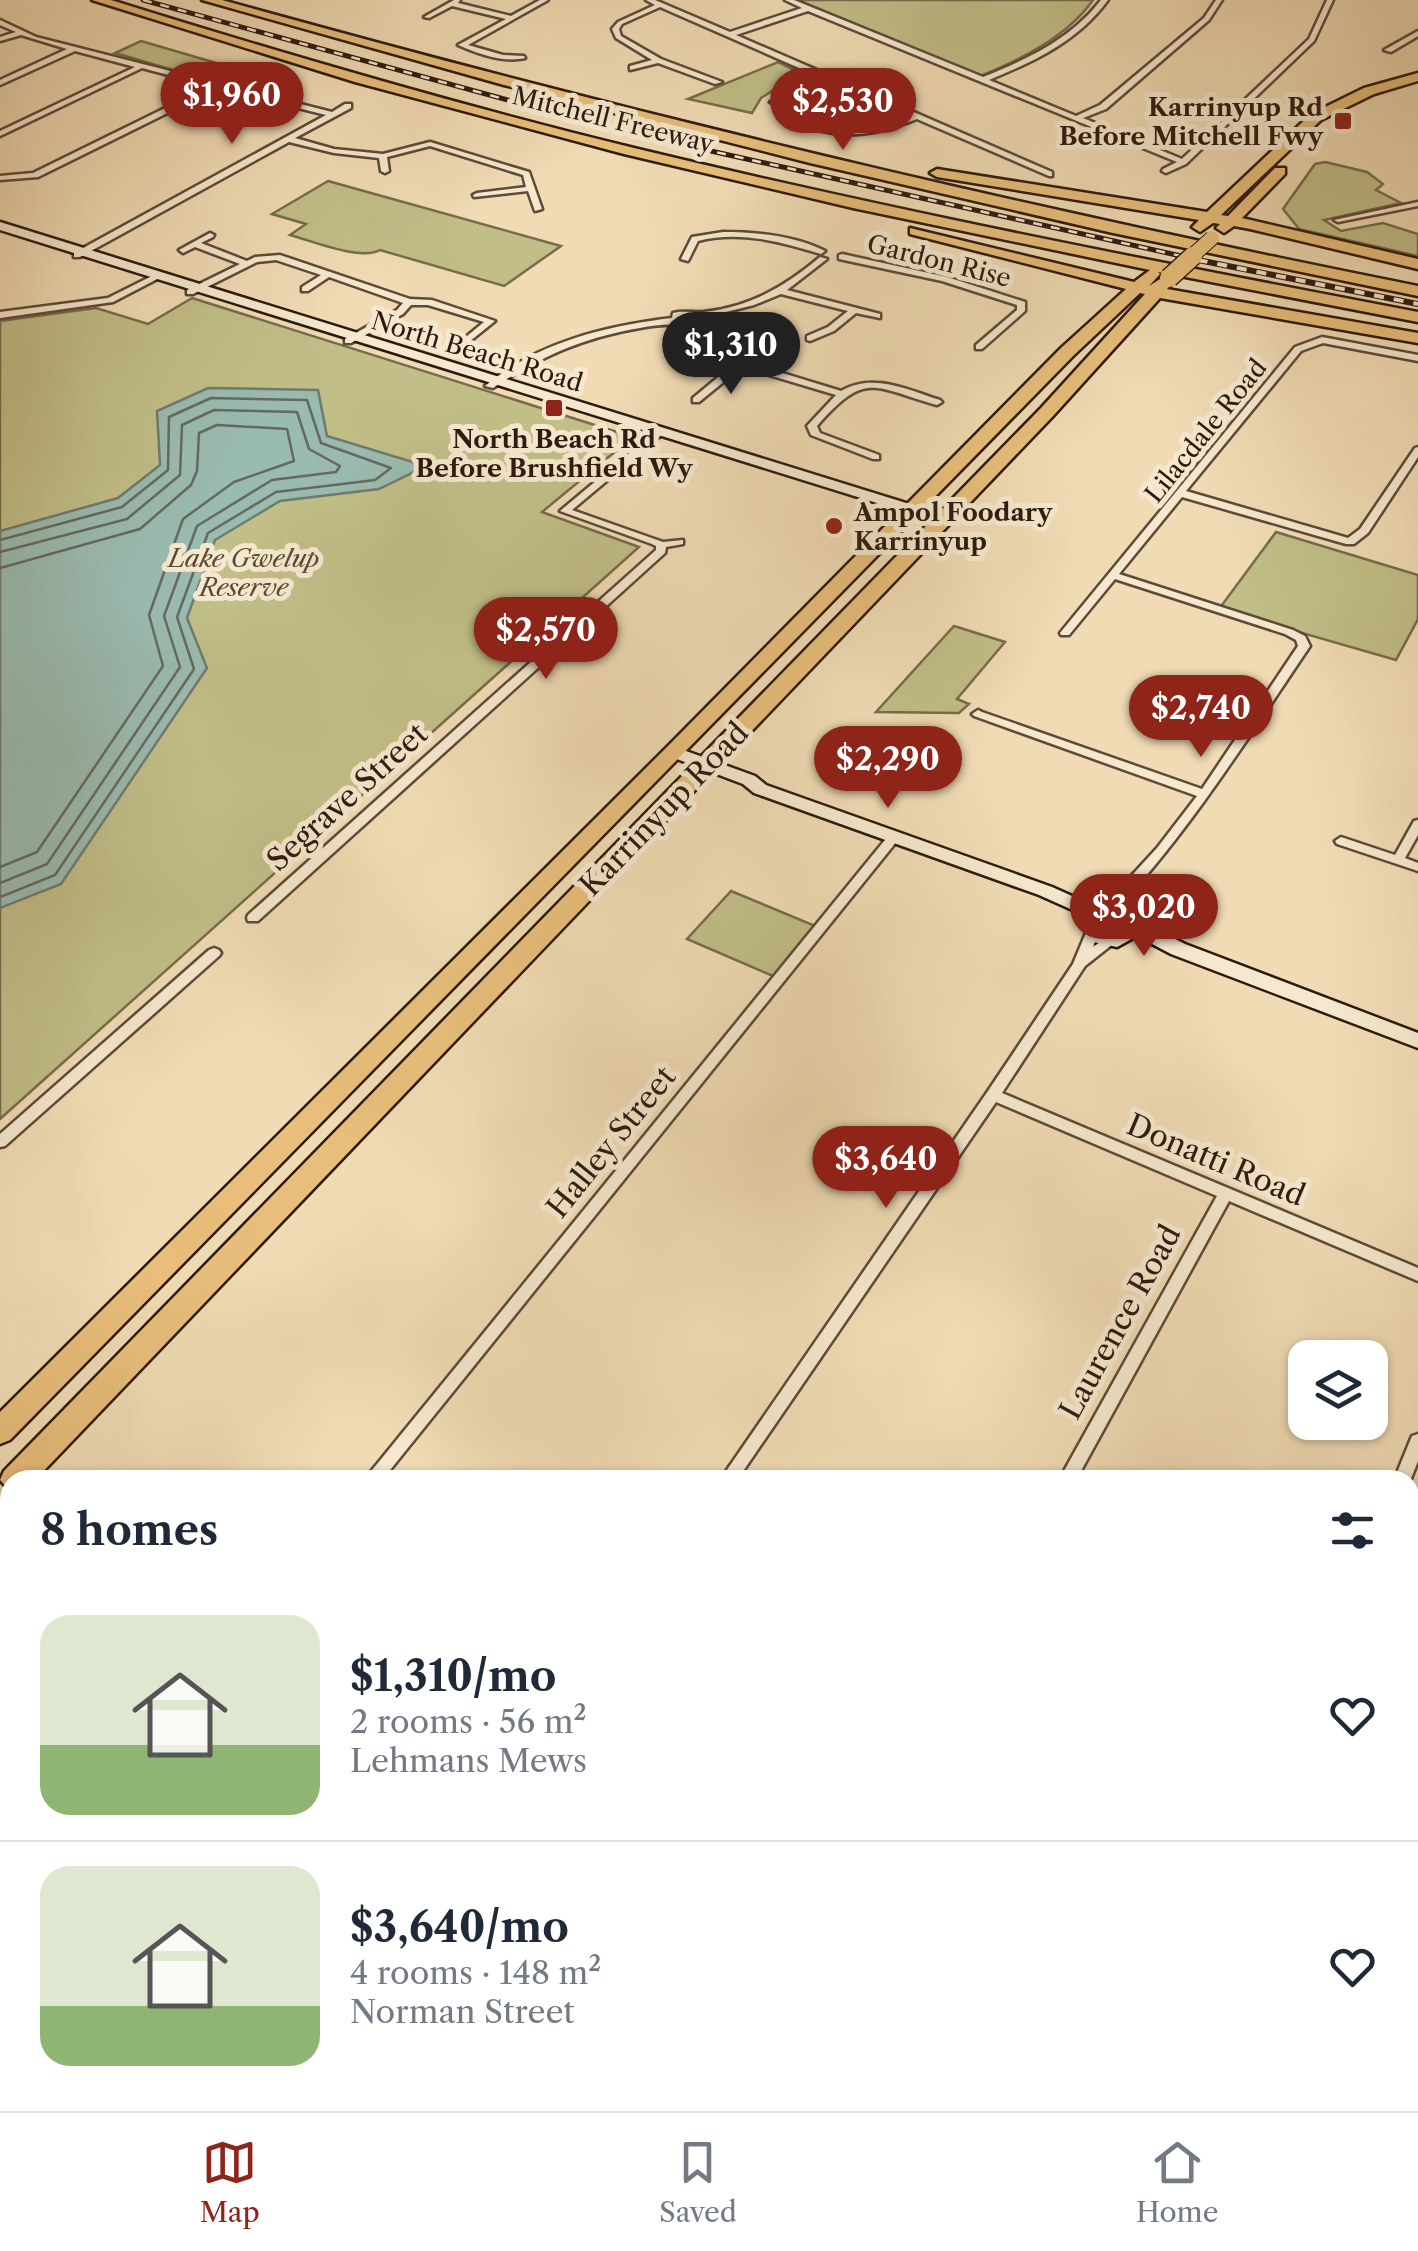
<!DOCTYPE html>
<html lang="en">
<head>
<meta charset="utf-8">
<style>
  :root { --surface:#fff; --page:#f6f6f7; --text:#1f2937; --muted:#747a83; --line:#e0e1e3; --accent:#8f2418 }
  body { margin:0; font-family:"Libre Caslon Text",serif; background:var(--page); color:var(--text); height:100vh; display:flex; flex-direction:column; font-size:38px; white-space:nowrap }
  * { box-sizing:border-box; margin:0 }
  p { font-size:32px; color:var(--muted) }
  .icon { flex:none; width:55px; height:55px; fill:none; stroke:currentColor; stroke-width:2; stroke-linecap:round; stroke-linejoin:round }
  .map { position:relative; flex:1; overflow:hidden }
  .details { position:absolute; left:0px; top:1470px; width:1420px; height:642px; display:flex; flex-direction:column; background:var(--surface); border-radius:30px 30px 0 0; box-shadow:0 2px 8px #0004 }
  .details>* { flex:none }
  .fabs { position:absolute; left:1288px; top:1340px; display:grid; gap:20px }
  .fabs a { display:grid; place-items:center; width:100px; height:100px; border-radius:20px; background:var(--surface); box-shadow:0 2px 8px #0004; font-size:50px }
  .price { position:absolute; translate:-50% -85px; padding:0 22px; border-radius:35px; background:var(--accent); color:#fff; font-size:32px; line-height:65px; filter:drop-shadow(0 2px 5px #0008) }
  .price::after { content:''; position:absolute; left:50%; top:60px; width:30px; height:22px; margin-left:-15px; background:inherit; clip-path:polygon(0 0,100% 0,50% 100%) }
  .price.selected { background:#222; color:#fff }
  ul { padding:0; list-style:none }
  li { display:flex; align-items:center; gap:30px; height:250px; padding:0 40px }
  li+li { border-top:2px solid var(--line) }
  li span { display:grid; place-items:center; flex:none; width:280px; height:200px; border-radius:30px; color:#555 }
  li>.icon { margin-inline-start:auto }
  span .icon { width:120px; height:120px; fill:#fffc; stroke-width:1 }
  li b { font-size:42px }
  h2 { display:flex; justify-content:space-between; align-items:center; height:120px; padding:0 40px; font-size:42px }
  .tab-bar { display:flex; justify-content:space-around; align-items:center; height:140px; border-top:2px solid var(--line); background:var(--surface); font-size:28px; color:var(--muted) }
  .tab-bar a { display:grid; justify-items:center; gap:5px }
  .tab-bar .selected { color:var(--accent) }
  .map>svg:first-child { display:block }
</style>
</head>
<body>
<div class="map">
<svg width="1418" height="2111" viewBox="0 0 1418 2111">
  <rect width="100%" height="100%" fill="#f0dbb4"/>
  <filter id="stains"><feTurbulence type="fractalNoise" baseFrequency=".002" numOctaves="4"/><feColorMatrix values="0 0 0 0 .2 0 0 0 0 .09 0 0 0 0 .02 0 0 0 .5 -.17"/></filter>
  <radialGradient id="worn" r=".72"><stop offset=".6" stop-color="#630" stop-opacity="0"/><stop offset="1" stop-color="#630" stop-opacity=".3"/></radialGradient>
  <g fill="#c1be87" stroke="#776c4b" stroke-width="2.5">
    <path d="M797,0H1093C1067,37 1020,60 980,76Z"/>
    <path d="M141,41L247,72L221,84L115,53Z"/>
    <path d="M778,62L801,73L761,98L752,113L688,99Z"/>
    <path d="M1325,162L1367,172L1383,184L1376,190L1401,203L1324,220L1341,231L1383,223L1418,234V256L1299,229L1283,209L1315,164Z"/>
    <path d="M328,181L561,246L504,286L380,250C361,261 312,241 290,235L306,224L272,214Z"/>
    <path d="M192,298L633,437L542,512L639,547L0,1119V321L96,308L148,324Z"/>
    <path d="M1276,532L1418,575V619L1396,660L1219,609Z"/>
    <path d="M954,626L1005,642L957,699L969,704L959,713L876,712Z"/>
    <path d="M731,891L820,928L778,975L773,976L687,939Z"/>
  </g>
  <path fill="#9abbb0" stroke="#6e7b70" stroke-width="2.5" d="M208,388L318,390L327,436L426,466L379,489L280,501L215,540L187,618L207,668L61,884L0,908V531L118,498L160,465L157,411Z"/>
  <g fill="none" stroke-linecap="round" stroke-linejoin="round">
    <g stroke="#646a60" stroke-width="2.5">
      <path d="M0,540L122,507L168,470L169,417L211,398L307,400L321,443L391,468L375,480L276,492L208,533L177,617L194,669L55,875L0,897"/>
      <path d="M0,552L127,519L180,475L182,425L214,410L297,412L309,449L340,466L336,472L272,480L197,526L164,616L180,667L47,864L0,883"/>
      <path d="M0,568L140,529L191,485L197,471L199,433L217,425L287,429L294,461L234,482L183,519L149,615L163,666L37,852L0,867"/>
    </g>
    <defs>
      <g id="street">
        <path d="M454,0H460L458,3L511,16L540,0H548L468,45L503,55L524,56L525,58C504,63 478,54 458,45L506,19L452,6L429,18L424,17Z"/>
        <path d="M646,0H655L730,32L802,8L785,0H794L983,77C1028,59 1071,39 1101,0H1108C1078,41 1035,61 989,80L1076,116L1100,105L1204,18L1216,0H1222L1209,20L1106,109L1083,118L1182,159L1309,39L1327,0H1333L1314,41L1186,164L1166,173L1162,171L1163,169L1177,162L808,11L736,35L1052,172V176H1049L917,119C876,135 853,139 809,128L803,118L770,102C784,99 807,112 815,124C853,135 875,131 911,117L660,7L622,24L619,29L621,36L661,59L722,82L715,84L658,63L630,70V66L652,60L616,38L612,29L618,22L655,5Z"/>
        <path d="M0,20L36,37L332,112L345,104H351V108L295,138L334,149L383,154L430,142L529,172L542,209L535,211L528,191L474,197L473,195L477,193L526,187L523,175L430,146L387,157L389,171L385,173L381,171L379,158L334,153L289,142L80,257H74V253L326,115L218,88L38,177L0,180V176L33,173L210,86L142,68L0,136V131L135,67L75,51L0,85V80L67,49L21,35L0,41V37L16,32L0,25Z"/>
        <path d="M1418,31V36L1391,52L1384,50Z"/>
        <path d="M1418,202V206L1338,222L1334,220Z"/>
        <path d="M723,232C757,232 796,236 825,251L821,254C782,242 739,230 698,241L688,261L681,259L692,237Z"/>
        <path d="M210,233L214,235L213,237L201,243L247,261L255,257L280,255L410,299L432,300L495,321L464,346L459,343L461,341L484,322L428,305H411L403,314L351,343H345V339L397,310L403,303L329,277L308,291H302V287L321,275L276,260L257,262L193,294H187V290L240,264L195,247L183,253L179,250Z"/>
        <path d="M842,254L947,277L1025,302V311L982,349H976V345L1017,310V305L942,281L839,259V255Z"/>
        <path d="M820,257L827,259L787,290L880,314V318L856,313L834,331L810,341L807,340V336L828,327L848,311L781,294L754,305L702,318L701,321L695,323L711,345L733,358L841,391C873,372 908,390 940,400L942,402L937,405C873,387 866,370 817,426L820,433L879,455V459H873L811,435L807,426L836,395L742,367L699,402H693V398L734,364L705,349L687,326C671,323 656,325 640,328C585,337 539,357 493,388L485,386C538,342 606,326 672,318L673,313C684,310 694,313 704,312C750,307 786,286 820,257ZM681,316H692L693,318L681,319Z"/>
        <path d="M156,274L163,276L113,302L0,318V312L108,298Z"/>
        <path d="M1322,337L1418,355V361L1323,343L1301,351L1186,491L1348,538L1360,529L1415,448L1418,447V457L1368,533L1354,544H1346L1182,497L1119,574L1293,630L1305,636L1310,646C1247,739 1188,834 1111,915H1101L1100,912L1101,909L1157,848L1197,796L974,716L972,714L978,710L982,712L1202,789L1298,646L1296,640L1285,634L1115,579L1069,635H1061L1060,633L1295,347Z"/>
        <path d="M657,430L665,432L572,510L663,542L683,540V544L666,547L665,553L258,921H248L247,918L248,915L656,550V546L652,544L560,511Z"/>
        <path d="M1418,820V835L1405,858L1418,863V871L1337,844L1335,841L1341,837L1395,855L1414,821Z"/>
        <path d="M893,834L897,835L899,838L897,841L382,1480H364L889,835Z"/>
        <path d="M1093,927L1099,931L1093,947L1107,937H1117L1118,940L1085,966L1002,1093L1418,1268V1281L1229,1201L1076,1480H1059L1217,1196L996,1102L737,1480H720L988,1091L1073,964L1088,928Z"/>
        <path d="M214,948L219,950L221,953L219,956L5,1146L0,1147V1134L209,950Z"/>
        <path d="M1418,1434V1461L1410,1481L1394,1480L1412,1436Z"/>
        <path d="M0,1634L10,1638V1656L0,1652Z"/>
        <path d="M285,2102H308L304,2111H282Z"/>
        <path d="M697,2102H726L730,2111H702Z"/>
        <path d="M1127,2102H1148L1145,2111H1124Z"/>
      </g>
      <g id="secondary">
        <path d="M0,222L948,516L950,519L948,522H938L0,230Z"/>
        <path d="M675,747L755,776L766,785L1052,887L1090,904L1112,906L1129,911L1138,920L1185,944L1418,1033V1048L1171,954L1137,936L1117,947L1094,942L1082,927L1086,916L1039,895L754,793L743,784L669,756L666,752ZM1111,919L1121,926L1120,931L1107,932L1101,926L1103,920Z"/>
      </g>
      <g id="highway">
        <path d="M92,0H111C284,54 458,105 634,148C894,211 1156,262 1418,312V322L1175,275L1177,278L1167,289L1418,333V343L1160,298L1053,416L35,1480H10V1491L0,1480L4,1471L1041,408L1145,294L1140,293L1073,356L10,1440L0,1444V1412L667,747L1061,348L1126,289L910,234V228L1134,282L1150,270L853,208L624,154L355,82ZM1158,272L1168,274L1149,286L1160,274Z"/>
        <path d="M202,0H222C617,110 1015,206 1418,286V296L1113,233L810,163L504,85Z"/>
        <path d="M1418,73V81L1374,94L1321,120L1221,215L1228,216L1275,168H1285V174L1242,218L1418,259V269L1250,229L1234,226L1224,233L1216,228L1220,224L1213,223L1200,232L1192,227L1199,220L937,177L930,173L937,169L1207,212L1311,114L1364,88Z"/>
      </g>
    </defs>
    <use href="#street" stroke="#5e4a38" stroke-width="5"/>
    <use href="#secondary" stroke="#2d1a0f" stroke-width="5"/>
    <use href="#highway" stroke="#2d1a0f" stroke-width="5"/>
    <use href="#street" fill="#f5e8ce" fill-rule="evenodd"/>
    <use href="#secondary" fill="#f5e8ce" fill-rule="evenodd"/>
    <use href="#highway" fill="#e8be7a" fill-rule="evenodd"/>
    <defs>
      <path id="rail-far1" d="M143,0L617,130L1190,258"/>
      <path id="rail" d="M1178,256L1418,304"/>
    </defs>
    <use href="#rail-far1" stroke="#2d1a0f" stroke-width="5"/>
    <use href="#rail" stroke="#2d1a0f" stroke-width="6"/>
    <use href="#rail-far1" stroke="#f5e8ce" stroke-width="2.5" stroke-dasharray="9" stroke-linecap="butt"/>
    <use href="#rail" stroke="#f5e8ce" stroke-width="4" stroke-dasharray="10" stroke-linecap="butt"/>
    <defs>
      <path id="highway-bridge-far1" d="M1190,258L1212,238"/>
      <path id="highway-bridge" d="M1169,278L1193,256"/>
    </defs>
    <use href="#highway-bridge-far1" stroke="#2d1a0f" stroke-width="16" stroke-linecap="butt"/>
    <use href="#highway-bridge" stroke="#2d1a0f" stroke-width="21" stroke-linecap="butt"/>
    <use href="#highway-bridge-far1" stroke="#e8be7a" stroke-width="14"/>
    <use href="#highway-bridge" stroke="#e8be7a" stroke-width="18"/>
  </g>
  <g fill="#8f2418" stroke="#f5e8ce" stroke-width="4">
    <rect x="1333" y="111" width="20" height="20" rx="5"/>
    <rect x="544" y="398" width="20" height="20" rx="5"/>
    <circle cx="834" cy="526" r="10"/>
  </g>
  <g text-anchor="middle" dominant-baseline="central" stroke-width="10" stroke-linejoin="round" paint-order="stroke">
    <g font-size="25" font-weight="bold" fill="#2d1a0f" stroke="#f5e8ce" text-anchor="end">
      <text x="1323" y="107">Karrinyup Rd<tspan x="1323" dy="29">Before Mitchell Fwy</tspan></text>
      <text x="554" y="439" text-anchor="middle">North Beach Rd<tspan x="554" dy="29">Before Brushfield Wy</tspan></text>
      <text x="854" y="512" text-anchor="start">Ampol Foodary<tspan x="854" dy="29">Karrinyup</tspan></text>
    </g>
    <g font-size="25" fill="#2d1a0f" stroke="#f5e8ce">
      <text transform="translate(613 120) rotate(14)">Mitchell Freeway</text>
      <text transform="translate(939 261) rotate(14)">Gardon Rise</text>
      <text transform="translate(477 352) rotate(17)">North Beach Road</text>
      <text transform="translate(1206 431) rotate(-51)">Lilacdale Road</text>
    </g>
    <g font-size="25" font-style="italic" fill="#594b33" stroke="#f5e8ce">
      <text x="244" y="558">Lake Gwelup<tspan x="244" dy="29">Reserve</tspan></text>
    </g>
    <g font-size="30" fill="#2d1a0f" stroke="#f5e8ce">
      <text transform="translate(347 797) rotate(-42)">Segrave Street</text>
      <text transform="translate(664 809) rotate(-46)">Karrinyup Road</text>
      <text transform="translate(611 1142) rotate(-51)">Halley Street</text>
      <text transform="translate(1216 1160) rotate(23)">Donatti Road</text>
      <text transform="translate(1120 1322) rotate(-61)">Laurence Road</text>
    </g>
  </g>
  <rect width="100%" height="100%" filter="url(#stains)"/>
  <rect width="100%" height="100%" fill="url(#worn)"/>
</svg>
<div class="fabs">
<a><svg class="icon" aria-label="layers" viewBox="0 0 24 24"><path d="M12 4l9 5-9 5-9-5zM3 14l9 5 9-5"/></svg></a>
</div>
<b class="price" style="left:232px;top:147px">$1,960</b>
<b class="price" style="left:843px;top:153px">$2,530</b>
<b class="price selected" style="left:731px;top:397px">$1,310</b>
<b class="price" style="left:546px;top:682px">$2,570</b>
<b class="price" style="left:1201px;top:760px">$2,740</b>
<b class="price" style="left:888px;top:811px">$2,290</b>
<b class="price" style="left:1144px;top:959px">$3,020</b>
<b class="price" style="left:886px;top:1211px">$3,640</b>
<section class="details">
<h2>8 homes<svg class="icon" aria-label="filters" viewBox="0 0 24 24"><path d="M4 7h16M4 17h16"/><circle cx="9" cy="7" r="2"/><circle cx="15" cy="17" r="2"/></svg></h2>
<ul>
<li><span style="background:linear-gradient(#dfe7d0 65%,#8fb573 0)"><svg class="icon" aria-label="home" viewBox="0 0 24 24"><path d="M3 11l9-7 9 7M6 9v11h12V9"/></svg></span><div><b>$1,310/mo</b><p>2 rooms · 56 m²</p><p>Lehmans Mews</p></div><svg class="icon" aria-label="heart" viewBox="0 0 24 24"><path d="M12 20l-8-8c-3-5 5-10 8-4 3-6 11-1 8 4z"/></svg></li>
<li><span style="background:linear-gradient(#dfe7d0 70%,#8fb573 0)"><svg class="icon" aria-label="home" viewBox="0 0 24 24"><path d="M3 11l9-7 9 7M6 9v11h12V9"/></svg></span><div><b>$3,640/mo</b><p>4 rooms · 148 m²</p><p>Norman Street</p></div><svg class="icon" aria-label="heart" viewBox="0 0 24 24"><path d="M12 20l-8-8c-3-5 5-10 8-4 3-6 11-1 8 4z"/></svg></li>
</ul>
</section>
</div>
<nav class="tab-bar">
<a class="selected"><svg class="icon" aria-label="map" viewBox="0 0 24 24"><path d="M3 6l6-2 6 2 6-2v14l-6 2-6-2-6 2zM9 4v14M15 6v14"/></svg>Map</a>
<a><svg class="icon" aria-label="saved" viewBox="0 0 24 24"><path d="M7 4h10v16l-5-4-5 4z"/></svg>Saved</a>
<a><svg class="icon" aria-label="home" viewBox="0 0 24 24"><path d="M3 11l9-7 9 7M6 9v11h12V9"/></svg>Home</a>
</nav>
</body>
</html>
